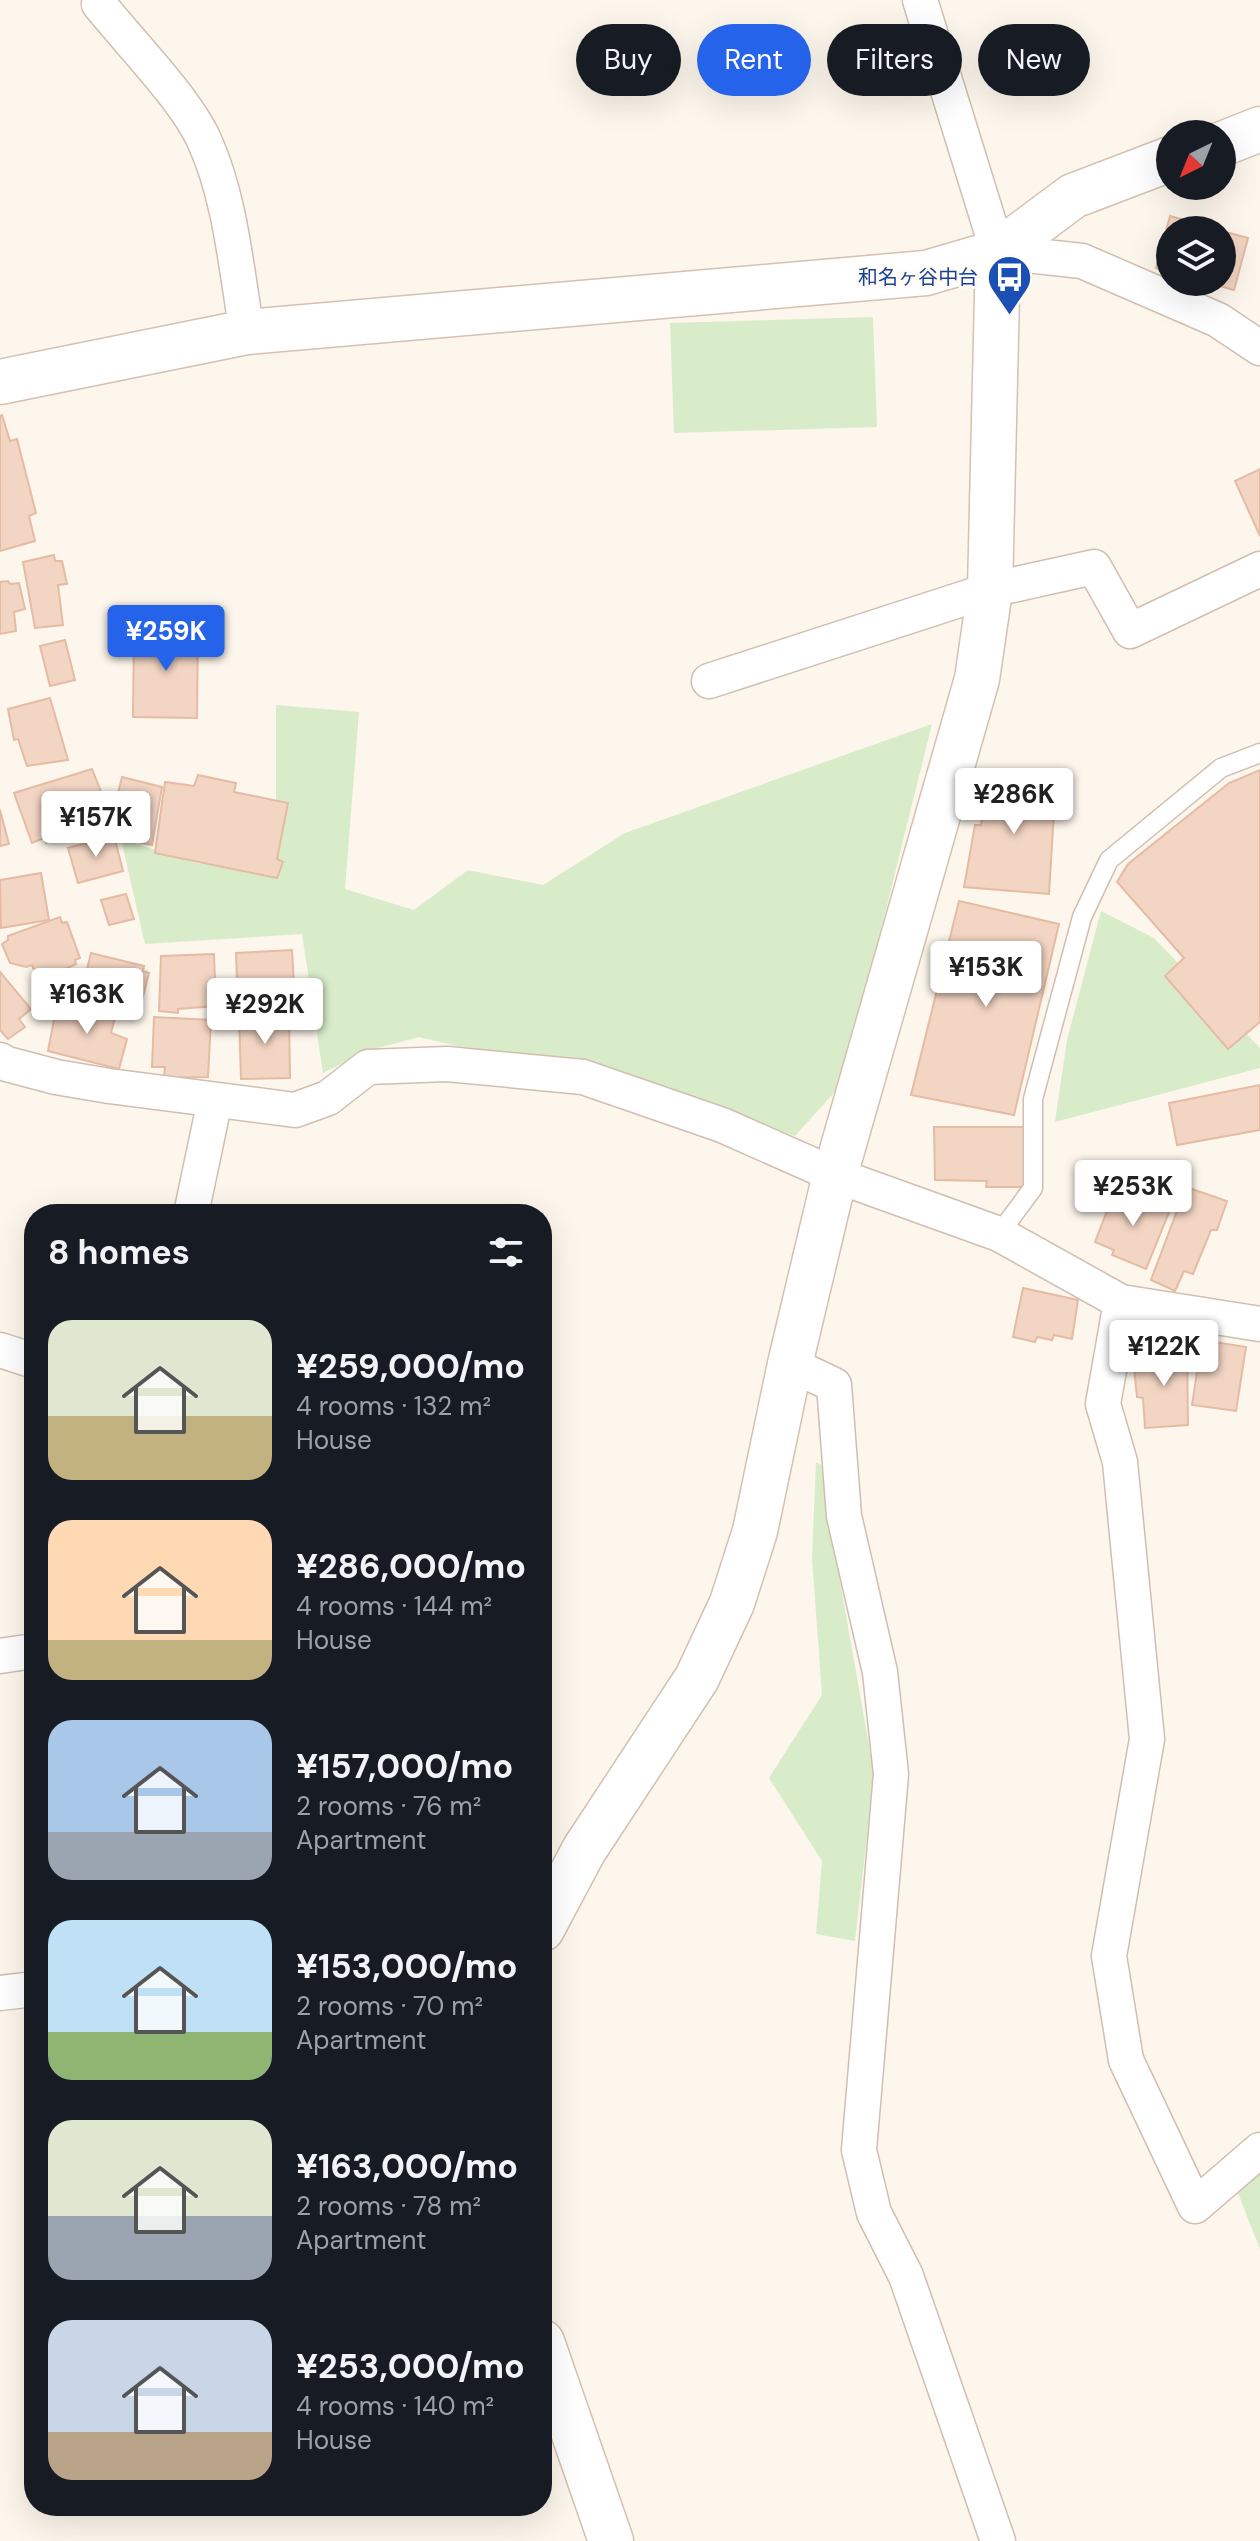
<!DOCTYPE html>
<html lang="en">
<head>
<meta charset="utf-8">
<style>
  :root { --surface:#171b24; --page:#20242c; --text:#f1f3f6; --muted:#9ea1a6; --accent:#2563eb }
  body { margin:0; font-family:"DM Sans","Noto Sans JP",sans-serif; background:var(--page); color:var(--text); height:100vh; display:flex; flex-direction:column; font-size:30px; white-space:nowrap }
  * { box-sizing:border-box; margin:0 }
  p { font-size:26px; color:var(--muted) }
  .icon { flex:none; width:44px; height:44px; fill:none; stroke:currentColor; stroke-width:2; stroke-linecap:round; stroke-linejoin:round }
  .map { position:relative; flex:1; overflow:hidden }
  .sheet { position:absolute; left:24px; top:1204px; width:528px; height:1312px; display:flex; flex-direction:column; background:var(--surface); border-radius:32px; box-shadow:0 8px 32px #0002 }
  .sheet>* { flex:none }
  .banner { position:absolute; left:576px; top:24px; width:564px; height:72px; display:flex; gap:16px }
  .needle { width:52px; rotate:223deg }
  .controls { position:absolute; left:1156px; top:120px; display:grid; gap:16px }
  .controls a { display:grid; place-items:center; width:80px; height:80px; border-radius:50%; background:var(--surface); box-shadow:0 8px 32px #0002; font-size:40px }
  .price { position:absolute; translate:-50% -68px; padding:0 18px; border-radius:8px; background:#fff; color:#222; font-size:26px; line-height:52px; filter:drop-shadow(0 2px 4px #0008) }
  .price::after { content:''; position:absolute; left:50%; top:48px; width:24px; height:18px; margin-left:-12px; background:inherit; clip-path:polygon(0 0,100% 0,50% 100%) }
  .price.active { background:var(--accent); color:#fff }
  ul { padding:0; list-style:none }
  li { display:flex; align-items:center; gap:24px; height:200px; padding:0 24px }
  li span { display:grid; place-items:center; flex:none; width:224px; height:160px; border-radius:24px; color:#555 }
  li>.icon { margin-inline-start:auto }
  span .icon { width:96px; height:96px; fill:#fffc; stroke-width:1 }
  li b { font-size:34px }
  h2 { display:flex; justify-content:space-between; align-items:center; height:96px; padding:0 24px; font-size:34px }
  .chip { padding:0 28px; border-radius:36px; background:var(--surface); box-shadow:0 8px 32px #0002; font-size:28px; line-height:72px }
  .chip.active { background:var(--accent); color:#fff }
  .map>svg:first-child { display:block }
</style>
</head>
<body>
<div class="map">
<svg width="1260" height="2541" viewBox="0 0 1260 2541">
  <rect width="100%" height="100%" fill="#fdf6ec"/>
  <g fill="#d8ecc9">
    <path d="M873,317L877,427L674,433L670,323Z"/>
    <path d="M276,705L359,712L345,889L414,910L468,870L543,885L625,833L932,724L843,1083L795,1136L589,1064L487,1053L419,1037L370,1050L323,1073L302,934L145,944L121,839L196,863L276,873Z"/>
    <path d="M1101,911L1154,938L1260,1048V1068L1055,1122L1067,1040Z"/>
    <path d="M816,1462L830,1470L840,1581L874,1774L855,1941L816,1934L822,1861L769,1778L822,1695L812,1558Z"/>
    <path d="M1260,2169V2249L1238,2193Z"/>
  </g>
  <g fill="#f3d5c3" stroke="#e6bba3" stroke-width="2">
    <path d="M1170,216L1220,230H1170V272L1156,268Z"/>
    <path d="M1222,231L1248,238L1234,290L1205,282H1222Z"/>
    <path d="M2,415L10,441L17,439L36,513L29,516L35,541L0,551V416Z"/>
    <path d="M1260,469V536L1235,481Z"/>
    <path d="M54,555L55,561H62L67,584L58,585L63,625L35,628L23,562Z"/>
    <path d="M8,581L10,584L19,583L25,609L14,612L16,631L0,634V582Z"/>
    <path d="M134,629H198L197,718L133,717Z"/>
    <path d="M65,640L75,680L50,686L40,646Z"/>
    <path d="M50,698L68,760L27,766L18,739L14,740L8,709Z"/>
    <path d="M92,769L110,814L105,816V820L98,822L100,828L77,835L75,831L46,843L44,838L32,843L14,793Z"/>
    <path d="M1260,770V1022L1228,1049L1165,976L1184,958L1117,882L1128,864L1229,783Z"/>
    <path d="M198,775L236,783L234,792L288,803L277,859L283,862L277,878L155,853L165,782L194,786Z"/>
    <path d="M987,776L1056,779L1049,894L964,887L975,825H981Z"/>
    <path d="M122,777L162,787L152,845L124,839L116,801Z"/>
    <path d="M0,810L9,844L0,846Z"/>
    <path d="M114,836L123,871L78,883L68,848Z"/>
    <path d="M41,873L49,920L1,928L0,880Z"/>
    <path d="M126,894L134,919L109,925L101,900Z"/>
    <path d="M959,901L1059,924L1014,1115L911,1095Z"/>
    <path d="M60,917L62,923L67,922L80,958L75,960L76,964L65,969L67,976L42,989L32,965L26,967L10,963L2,944L8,940V936Z"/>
    <path d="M292,950L295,1001L255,1004L256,1009H238L236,953Z"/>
    <path d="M91,953L144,966L143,971L149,973L139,1012L80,998Z"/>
    <path d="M214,954L216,1006L178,1009V1013L159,1011L161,956Z"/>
    <path d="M0,972L31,1009L19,1019L25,1027L8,1039L0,1030Z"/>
    <path d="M57,1004L75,1008L76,1005L116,1013L111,1033L127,1039L119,1069L48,1051Z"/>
    <path d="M239,1014H289L290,1078L241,1079Z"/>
    <path d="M154,1017L211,1020L208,1077L164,1078L165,1067H152Z"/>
    <path d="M1260,1085V1130L1177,1145L1169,1103Z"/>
    <path d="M934,1127H1024V1187H986L987,1181L935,1180Z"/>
    <path d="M1186,1187L1227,1201L1217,1230H1211L1193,1274L1184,1271L1175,1291L1151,1280Z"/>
    <path d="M1114,1193L1144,1206L1148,1195L1172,1205L1146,1269L1112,1255L1114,1250L1095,1242Z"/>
    <path d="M1023,1288L1078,1300L1072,1339L1054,1335L1052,1340L1037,1337L1035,1342L1013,1337Z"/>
    <path d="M1202,1340L1246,1347L1236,1411L1192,1405Z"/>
    <path d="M1168,1347L1187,1349L1188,1425L1145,1428L1143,1398L1137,1397L1133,1358L1168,1356Z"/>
  </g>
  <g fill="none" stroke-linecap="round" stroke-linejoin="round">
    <defs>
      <path id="lane" d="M999,1234L1033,1188V1099L1082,917L1109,860L1221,768L1260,753"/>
      <g id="street">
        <path d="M101,0L99,4C130,43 184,97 204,140C231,199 236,269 247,332"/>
        <path d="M920,0L998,252L1082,261L1218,320L1260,348"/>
        <path d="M709,681L990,590L1094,567L1130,631L1260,569"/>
        <path d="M0,1060L7,1064L56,1077L109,1086L295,1110L328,1098L368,1067L447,1064L583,1077L722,1125L835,1175L999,1234L1121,1302L1260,1324"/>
        <path d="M191,1214L215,1100"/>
        <path d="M1121,1302L1103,1404L1120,1462L1147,1739L1109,1956L1126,2060L1195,2206L1260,2150"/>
        <path d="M0,1350L34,1361"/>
        <path d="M790,1364L834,1385L844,1516L880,1672L891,1774L859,2150L874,2213L906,2276L998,2541"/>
        <path d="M0,1656L34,1651"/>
        <path d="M0,1993L34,1989"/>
      </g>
      <g id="secondary">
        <path d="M1222,144L1260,129"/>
        <path d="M0,382L247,332L926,273L998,252L1073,196L1170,159"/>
        <path d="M542,1929L584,1850L697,1678L732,1603L755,1531L790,1364L835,1175L977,679L990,590L998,252"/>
        <path d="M542,2342L611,2541"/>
      </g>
    </defs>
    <use href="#lane" stroke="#d1beb0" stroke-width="21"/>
    <use href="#street" stroke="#d1beb0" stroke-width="37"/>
    <use href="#secondary" stroke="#d6c0b0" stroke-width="47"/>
    <use href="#lane" stroke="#fff" stroke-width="18"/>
    <use href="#street" stroke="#fff" stroke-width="34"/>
    <use href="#secondary" stroke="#fff" stroke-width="44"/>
  </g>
  <defs>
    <symbol id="bus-pin" viewBox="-11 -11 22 30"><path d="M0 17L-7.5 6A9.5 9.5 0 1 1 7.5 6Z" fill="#1a4fb4" stroke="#fffaf3"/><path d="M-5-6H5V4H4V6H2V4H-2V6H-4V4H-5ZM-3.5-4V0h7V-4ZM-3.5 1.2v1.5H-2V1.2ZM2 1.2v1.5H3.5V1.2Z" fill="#fff"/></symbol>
  </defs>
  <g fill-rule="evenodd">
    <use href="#bus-pin" x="984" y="252" width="51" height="69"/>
  </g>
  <g text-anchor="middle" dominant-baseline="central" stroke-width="6" stroke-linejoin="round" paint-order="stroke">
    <g font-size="20" fill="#164399" stroke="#fffaf3" text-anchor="end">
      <text x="978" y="277">和名ヶ谷中台</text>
    </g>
  </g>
</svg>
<div class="controls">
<a><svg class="needle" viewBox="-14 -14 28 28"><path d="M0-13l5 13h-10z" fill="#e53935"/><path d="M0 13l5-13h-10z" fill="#9ea1a6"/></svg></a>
<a><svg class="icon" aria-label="layers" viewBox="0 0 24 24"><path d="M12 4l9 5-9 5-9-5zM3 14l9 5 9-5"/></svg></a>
</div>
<b class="price active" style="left:166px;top:673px">¥259K</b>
<b class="price" style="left:1014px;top:836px">¥286K</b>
<b class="price" style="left:96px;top:859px">¥157K</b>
<b class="price" style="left:986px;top:1009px">¥153K</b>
<b class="price" style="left:87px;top:1036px">¥163K</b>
<b class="price" style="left:265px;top:1046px">¥292K</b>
<b class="price" style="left:1133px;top:1228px">¥253K</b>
<b class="price" style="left:1164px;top:1388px">¥122K</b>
<div class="banner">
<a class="chip">Buy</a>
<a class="chip active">Rent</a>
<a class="chip">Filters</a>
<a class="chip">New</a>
</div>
<section class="sheet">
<h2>8 homes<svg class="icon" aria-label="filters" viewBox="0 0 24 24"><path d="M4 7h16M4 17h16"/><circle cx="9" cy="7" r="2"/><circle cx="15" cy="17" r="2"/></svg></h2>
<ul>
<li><span style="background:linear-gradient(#dfe7d0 60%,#c2b280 0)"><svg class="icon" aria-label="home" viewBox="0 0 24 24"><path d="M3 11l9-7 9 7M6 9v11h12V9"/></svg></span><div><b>¥259,000/mo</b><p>4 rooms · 132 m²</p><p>House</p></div></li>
<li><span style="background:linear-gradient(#ffd9b3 75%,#c2b280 0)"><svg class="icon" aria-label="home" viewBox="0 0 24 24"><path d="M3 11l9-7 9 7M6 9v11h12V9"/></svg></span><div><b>¥286,000/mo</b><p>4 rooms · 144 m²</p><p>House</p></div></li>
<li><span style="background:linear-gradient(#a9c7e8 70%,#9aa5b1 0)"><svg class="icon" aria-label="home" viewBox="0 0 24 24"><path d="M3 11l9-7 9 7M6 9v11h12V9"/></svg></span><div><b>¥157,000/mo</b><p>2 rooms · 76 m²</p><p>Apartment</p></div></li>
<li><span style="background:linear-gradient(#bfe0f5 70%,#8fb573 0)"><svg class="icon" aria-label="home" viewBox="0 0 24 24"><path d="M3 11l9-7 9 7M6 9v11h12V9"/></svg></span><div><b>¥153,000/mo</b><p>2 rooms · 70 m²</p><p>Apartment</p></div></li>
<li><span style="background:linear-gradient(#dfe7d0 60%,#9aa5b1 0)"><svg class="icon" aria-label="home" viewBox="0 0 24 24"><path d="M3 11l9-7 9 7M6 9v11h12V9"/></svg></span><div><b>¥163,000/mo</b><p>2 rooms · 78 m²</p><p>Apartment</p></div></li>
<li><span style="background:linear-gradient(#c9d6e8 70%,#b9a48a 0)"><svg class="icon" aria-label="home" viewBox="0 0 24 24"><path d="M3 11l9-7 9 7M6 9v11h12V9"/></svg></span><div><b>¥253,000/mo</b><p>4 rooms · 140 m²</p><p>House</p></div></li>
</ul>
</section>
</div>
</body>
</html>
